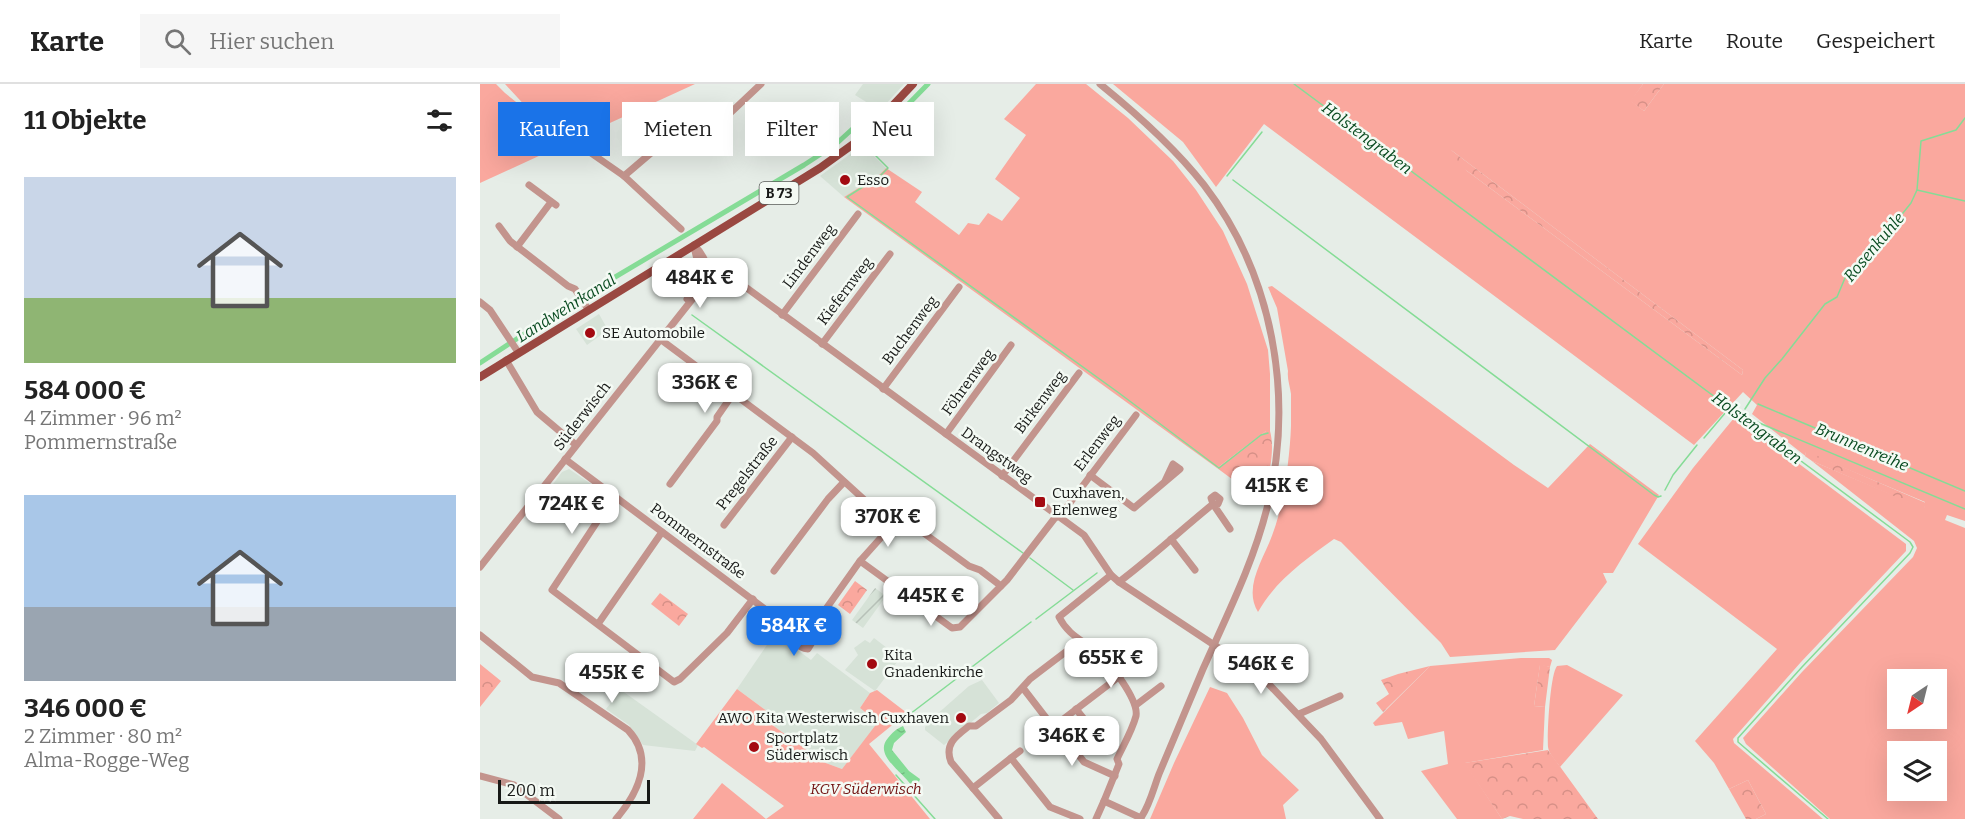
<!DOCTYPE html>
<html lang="de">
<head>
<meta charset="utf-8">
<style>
  :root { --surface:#fff; --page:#f6f6f6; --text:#222; --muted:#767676; --line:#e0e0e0; --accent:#1a73e8 }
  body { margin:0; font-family:Bitter,serif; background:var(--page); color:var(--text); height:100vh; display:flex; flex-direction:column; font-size:22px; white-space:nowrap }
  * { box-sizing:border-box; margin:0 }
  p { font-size:20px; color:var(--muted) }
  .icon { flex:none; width:33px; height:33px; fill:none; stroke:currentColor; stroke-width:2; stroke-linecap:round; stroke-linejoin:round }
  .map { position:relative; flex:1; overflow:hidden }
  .side { display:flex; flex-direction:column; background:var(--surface); width:480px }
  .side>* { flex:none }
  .banner { position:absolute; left:18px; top:18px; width:570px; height:54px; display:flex; gap:12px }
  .needle { width:39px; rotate:215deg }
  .buttons { position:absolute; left:1407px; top:585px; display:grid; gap:12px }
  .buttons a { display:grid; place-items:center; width:60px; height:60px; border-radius:0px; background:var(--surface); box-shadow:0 6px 24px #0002; font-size:30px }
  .scale { position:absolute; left:18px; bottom:15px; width:152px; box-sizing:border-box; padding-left:6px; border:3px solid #171917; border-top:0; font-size:16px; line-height:21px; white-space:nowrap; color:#171917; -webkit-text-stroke:4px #f4faf4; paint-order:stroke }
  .price { position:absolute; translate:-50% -51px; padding:0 14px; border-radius:12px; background:#fff; color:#222; font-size:20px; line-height:39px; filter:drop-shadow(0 2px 3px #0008) }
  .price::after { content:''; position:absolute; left:50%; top:36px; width:18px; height:14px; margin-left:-9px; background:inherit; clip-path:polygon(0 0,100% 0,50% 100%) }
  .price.selected { background:var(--accent); color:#fff }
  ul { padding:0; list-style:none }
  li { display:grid; align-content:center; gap:12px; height:318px; padding:0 24px }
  li span { display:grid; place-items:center; height:186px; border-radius:0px; color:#555 }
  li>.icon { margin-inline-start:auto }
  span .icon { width:108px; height:108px; fill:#fffc; stroke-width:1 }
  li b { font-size:26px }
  h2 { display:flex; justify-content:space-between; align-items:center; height:72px; padding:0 24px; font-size:26px }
  .tag { padding:0 21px; border-radius:0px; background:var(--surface); box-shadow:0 6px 24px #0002; font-size:21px; line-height:54px }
  .tag.selected { background:var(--accent); color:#fff }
  header { display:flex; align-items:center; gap:36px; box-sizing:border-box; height:84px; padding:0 30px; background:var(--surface); border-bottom:2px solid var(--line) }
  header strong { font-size:28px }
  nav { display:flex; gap:33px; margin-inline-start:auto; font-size:21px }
  .search { width:420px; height:54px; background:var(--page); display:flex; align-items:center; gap:15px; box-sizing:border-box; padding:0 21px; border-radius:0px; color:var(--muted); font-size:22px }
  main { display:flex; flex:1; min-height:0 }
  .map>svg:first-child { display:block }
</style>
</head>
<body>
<header>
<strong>Karte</strong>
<div class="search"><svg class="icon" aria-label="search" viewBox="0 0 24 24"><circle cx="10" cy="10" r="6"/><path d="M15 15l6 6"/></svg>Hier suchen</div>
<nav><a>Karte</a><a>Route</a><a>Gespeichert</a></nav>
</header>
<main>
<section class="side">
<h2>11 Objekte<svg class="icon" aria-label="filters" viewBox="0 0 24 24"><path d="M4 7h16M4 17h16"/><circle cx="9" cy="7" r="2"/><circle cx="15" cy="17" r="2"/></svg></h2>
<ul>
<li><span style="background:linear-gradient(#c9d6e8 65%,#8fb573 0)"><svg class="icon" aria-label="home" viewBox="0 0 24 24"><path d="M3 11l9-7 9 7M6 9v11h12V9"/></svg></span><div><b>584 000 €</b><p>4 Zimmer · 96 m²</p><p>Pommernstraße</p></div></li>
<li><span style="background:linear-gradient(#a9c7e8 60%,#9aa5b1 0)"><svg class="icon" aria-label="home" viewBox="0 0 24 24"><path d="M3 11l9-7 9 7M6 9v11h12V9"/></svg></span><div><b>346 000 €</b><p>2 Zimmer · 80 m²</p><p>Alma-Rogge-Weg</p></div></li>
</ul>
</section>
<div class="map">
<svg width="1485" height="735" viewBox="0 0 1485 735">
  <defs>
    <pattern id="industrial-furrows" width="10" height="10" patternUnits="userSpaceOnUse" patternTransform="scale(1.5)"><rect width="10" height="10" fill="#d6e2d7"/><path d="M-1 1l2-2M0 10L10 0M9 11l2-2" fill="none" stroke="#b7c1b8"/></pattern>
    <pattern id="forest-crowns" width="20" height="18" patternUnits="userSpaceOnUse" patternTransform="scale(1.5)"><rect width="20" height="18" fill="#faa89e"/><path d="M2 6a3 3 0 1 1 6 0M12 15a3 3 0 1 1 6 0" fill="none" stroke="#d69087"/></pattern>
    <pattern id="water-ripples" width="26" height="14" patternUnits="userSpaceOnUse" patternTransform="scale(1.5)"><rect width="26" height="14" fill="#85dc96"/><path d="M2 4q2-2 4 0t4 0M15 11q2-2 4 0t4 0" fill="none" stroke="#72bc81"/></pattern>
  </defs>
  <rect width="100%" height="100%" fill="#e6ede7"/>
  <g fill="#d6e2d7">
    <path d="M383,0H424L393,34L391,21L375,11Z"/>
    <path d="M383,61L406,84L399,91L364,113L340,92Z"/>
    <path d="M119,230L128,246L107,261L96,245Z"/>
    <path d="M89,385L111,400L86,433L62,415L82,388Z"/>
    <path d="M295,549L331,576L337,569L390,609L380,624L399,638L362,685L343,678L291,640L295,633L257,605Z"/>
    <path d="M394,554L420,574L395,607L365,586L378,571L374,564L385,556L390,559Z"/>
    <path d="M502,596L519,619L507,629L501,630L464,661L445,646V643L455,632L489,602Z"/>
    <path d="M141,606L218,661L215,667L163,661L149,641L126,625Z"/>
  </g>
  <path fill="url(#industrial-furrows)" d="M395,504L406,512L383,544L372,536Z"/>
  <g fill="#faa89e" fill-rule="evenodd">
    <path d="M0,0H16L25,9L87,59L0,99Z"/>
    <path d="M25,0H215L95,55L60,31V26L50,27Z"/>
    <path d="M556,0H606L648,34L693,77L716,106L743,147L767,200L788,266L790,290V347H786L737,384L364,113L399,91L406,84L442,108L435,118L479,151L488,139L499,141L508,129L522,137L540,114L515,95L546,51L524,35Z"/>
    <path d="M633,0H1163L1151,17L1164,27L1184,0H1485V437L1467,431L1465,436L1485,444V735H1350L1266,660L1263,654L1322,588L1433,473L1437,464L1434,457L1272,330L1277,321L1263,308L1214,361L784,40L736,103L703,58ZM971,66L1263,286L1262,291L987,87ZM1326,368L1445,418L1444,424L1332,377L1325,372ZM1418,596H1456V634H1418ZM1418,668H1456V706H1418Z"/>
    <path d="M792,202L1034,381L1068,404L1110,360L1179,411L1133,489H1123L1127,498L1075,566L970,573L961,559L861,458L854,455C825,476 796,496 778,528C762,502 786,472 794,446C804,418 810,372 811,342C811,331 811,320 811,310C810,302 807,295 808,287L797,224L788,203Z"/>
    <path d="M1254,334H1258L1426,460V467L1321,578L1253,655L1254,659L1343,735H1276L1286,730L1268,696L1249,705L1234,679L1215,657L1297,565L1158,460L1213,384Z"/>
    <path d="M1041,574H1069L1072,576L1070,583L1060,581L1054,622L1065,623L1063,666L985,679L1022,735H977L941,687L968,680L964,647L928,655L922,638L895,642L893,639L950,582Z"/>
    <path d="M1087,581L1143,611L1080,683C1076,677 1069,670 1068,663C1067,650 1070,591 1077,582Z"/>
    <path d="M730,603L747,609L763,634L782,671L819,706L803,721L806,735H670L694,679Z"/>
    <path d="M257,605L295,633L291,640L343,678L362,685L398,638L380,624L390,609L397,606L427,629L389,660L450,735H213L242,699L286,735L304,722L224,663L222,664L216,660Z"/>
  </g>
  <g fill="url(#forest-crowns)">
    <path d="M1163,0H1184L1164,27L1150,17Z"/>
    <path d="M971,66L1263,286L1262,291L987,87L966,70Z"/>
    <path d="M786,347H790C796,369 787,396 783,418L737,384Z"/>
    <path d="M1326,367L1446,419L1444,425L1332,377L1325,372Z"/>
    <path d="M375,497L387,506L370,530L358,521Z"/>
    <path d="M180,509L208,530L199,542L171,520Z"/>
    <path d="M0,580L21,597L0,623Z"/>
    <path d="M1060,580L1070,583L1065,623L1054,622Z"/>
    <path d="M950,582L903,628L896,619L909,610L901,596L918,590Z"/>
    <path d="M1068,666L1118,735H1043L1030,732L1022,735L984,679Z"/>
    <path d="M1268,696L1286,730L1276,735H1266L1249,705Z"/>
  </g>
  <path fill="url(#water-ripples)" d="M423,642L426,648L414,659L412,666L429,687L440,695L438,701L435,702L431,701C423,688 393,671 408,654C412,649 416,645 423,642Z"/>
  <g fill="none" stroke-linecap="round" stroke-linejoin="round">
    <g stroke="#85dc96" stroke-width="1.5">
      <path d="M814,0L1430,458L1433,463L1430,469L1322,583L1258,654V658L1348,735"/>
      <path d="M403,46L386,62L408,84L400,92L367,113L639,309L739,384L781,351L788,349"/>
      <path d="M747,92L782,48"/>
      <path d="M753,96L1174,411L1178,413L1181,412"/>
      <path d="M1437,106L1485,117"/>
      <path d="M212,231L543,469"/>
      <path d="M1278,320L1485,407"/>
      <path d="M1265,325L1285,294L1302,275L1345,220L1357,213L1365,194L1382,180L1431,119L1437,106L1441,57L1476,46L1485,34"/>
      <path d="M1277,338L1485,425"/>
      <path d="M1224,354L1246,328"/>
      <path d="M1185,406L1193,391L1217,361"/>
      <path d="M550,474L593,506"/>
      <path d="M556,535L617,489"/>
      <path d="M430,630L551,538"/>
      <path d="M416,691L455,735"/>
    </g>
    <g stroke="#85dc96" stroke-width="5">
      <path d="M403,46L448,0"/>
      <path d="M0,279L93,218L324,81L356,60L379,39H385"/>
    </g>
    <g stroke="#c3948d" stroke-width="7">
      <path d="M620,0C657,30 694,63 724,101C793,191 814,311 788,420C774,478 747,531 723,585C708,620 694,655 679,690C674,703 670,720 662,732"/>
      <path d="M98,60L144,92L201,145"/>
      <path d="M144,92L171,69L182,63L224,45L246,33L281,0"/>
      <path d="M49,101L76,121"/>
      <path d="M19,142L30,157L88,202L95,205L108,225"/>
      <path d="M37,163L71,118"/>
      <path d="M221,185L227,183L245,188L604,451L631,491L639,498L781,592L841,655L900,735"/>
      <path d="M207,215L221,192L214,163"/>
      <path d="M0,218L10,226L38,268"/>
      <path d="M302,231L378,130"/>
      <path d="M180,255L333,369L401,431L408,435L412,431H419L489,482L500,486L521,502"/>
      <path d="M342,260L410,170"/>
      <path d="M26,276L57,328L96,361"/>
      <path d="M403,305L479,203"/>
      <path d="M466,350L531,261"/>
      <path d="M85,375L306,541L326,553L331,560L328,565C315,564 311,551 306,541"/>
      <path d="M610,391L654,424L700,385L693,380L685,397"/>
      <path d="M522,392L599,289"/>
      <path d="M190,400L237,337V333L253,310"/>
      <path d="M134,412L72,506L194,598L200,595L247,549L273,515"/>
      <path d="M244,441L312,353"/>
      <path d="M691,455L715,486"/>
      <path d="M380,477L472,544L480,543L527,496L574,435L583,428L656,331"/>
      <path d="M0,483L222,203C231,187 227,174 214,161"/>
      <path d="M294,487L348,415L364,398"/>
      <path d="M631,491L579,533C588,551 602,556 616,567C629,577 659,616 656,632C652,647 643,662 637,675L639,680L624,717L661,734"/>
      <path d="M639,498C672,473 701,446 733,420H738L740,415L735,411L731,414L733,420L750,445"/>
      <path d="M118,540L182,448"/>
      <path d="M0,551L52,593L79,599L148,646C175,675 158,709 136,735"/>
      <path d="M326,553L380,477L406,448L408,435"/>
      <path d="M543,604L573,643L662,575"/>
      <path d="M656,621L681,602"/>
      <path d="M596,625L611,644"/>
      <path d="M819,630L860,612"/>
      <path d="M575,641L604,678L635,692"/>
      <path d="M531,674L540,667"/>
      <path d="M0,692L34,701L79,735"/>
      <path d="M493,704L531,674L570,723L600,735"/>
      <path d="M519,735L471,678C464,660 476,652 489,642H496L531,616L550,595L596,560L598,556"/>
      <path d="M616,735L624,717"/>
    </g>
    <path stroke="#9a4841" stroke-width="8" d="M0,293L340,84L383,53L433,0"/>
  </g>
  <g fill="#a30a11" stroke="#f4faf4" stroke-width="2">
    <circle cx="365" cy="96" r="6"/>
    <circle cx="110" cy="249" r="6"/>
    <rect x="554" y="412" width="12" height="12" rx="3"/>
    <circle cx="392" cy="580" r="6"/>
    <circle cx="481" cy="634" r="6"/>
    <circle cx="274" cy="663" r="6"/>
  </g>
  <g text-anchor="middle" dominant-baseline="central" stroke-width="5" stroke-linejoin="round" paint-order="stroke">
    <rect fill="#f4faf4" stroke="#595c59" stroke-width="1.5" x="279.5" y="98" width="39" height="22" rx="4.5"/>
    <g font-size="14" font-weight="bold" fill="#171917">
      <text x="299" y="109">B 73</text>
    </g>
    <g font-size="15" fill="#171917" stroke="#f4faf4" text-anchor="start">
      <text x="377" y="96">Esso</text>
      <text x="122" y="249">SE Automobile</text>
      <text x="572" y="409">Cuxhaven,<tspan x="572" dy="17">Erlenweg</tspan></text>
      <text x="404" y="571">Kita<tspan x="404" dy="17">Gnadenkirche</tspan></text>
      <text x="469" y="634" text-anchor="end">AWO Kita Westerwisch Cuxhaven</text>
      <text x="286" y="654">Sportplatz<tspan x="286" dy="17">Süderwisch</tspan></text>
    </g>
    <g font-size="15" fill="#171917" stroke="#f4faf4">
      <text transform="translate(329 172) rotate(-53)">Lindenweg</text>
      <text transform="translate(365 207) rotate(-53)">Kiefernweg</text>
      <text transform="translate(430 246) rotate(-53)">Buchenweg</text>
      <text transform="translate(488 298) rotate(-54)">Föhrenweg</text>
      <text transform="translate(560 318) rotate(-53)">Birkenweg</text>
      <text transform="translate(102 332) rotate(-52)">Süderwisch</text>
      <text transform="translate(617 359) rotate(-53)">Erlenweg</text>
      <text transform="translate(517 371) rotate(36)">Drangstweg</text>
      <text transform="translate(267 389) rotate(-52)">Pregelstraße</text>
      <text transform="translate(218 457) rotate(37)">Pommernstraße</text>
    </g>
    <g font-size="15" font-style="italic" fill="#721412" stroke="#f4faf4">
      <text x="386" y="705">KGV Süderwisch</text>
    </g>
    <g font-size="16" font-style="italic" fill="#074a1f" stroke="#f4faf4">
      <text transform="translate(887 54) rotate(37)">Holstengraben</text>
      <text transform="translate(1394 163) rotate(-50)">Rosenkuhle</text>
      <text transform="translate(86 224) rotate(-32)">Landwehrkanal</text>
      <text transform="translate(1277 344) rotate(37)">Holstengraben</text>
      <text transform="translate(1382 363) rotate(23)">Brunnenreihe</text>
    </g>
  </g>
</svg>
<div class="buttons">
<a><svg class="needle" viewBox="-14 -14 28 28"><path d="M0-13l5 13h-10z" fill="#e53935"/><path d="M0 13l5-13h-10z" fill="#767676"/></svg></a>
<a><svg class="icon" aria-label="layers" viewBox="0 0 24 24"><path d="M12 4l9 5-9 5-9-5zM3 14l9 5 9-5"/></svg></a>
</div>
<div class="scale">200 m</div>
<b class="price" style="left:220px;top:225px">484K €</b>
<b class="price" style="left:225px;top:330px">336K €</b>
<b class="price" style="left:797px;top:433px">415K €</b>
<b class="price" style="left:92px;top:451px">724K €</b>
<b class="price" style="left:408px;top:464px">370K €</b>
<b class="price" style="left:451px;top:543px">445K €</b>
<b class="price selected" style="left:314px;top:573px">584K €</b>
<b class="price" style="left:631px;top:605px">655K €</b>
<b class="price" style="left:781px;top:611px">546K €</b>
<b class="price" style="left:132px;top:620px">455K €</b>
<b class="price" style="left:592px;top:683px">346K €</b>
<div class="banner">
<a class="tag selected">Kaufen</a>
<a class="tag">Mieten</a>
<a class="tag">Filter</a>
<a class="tag">Neu</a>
</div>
</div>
</main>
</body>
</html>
